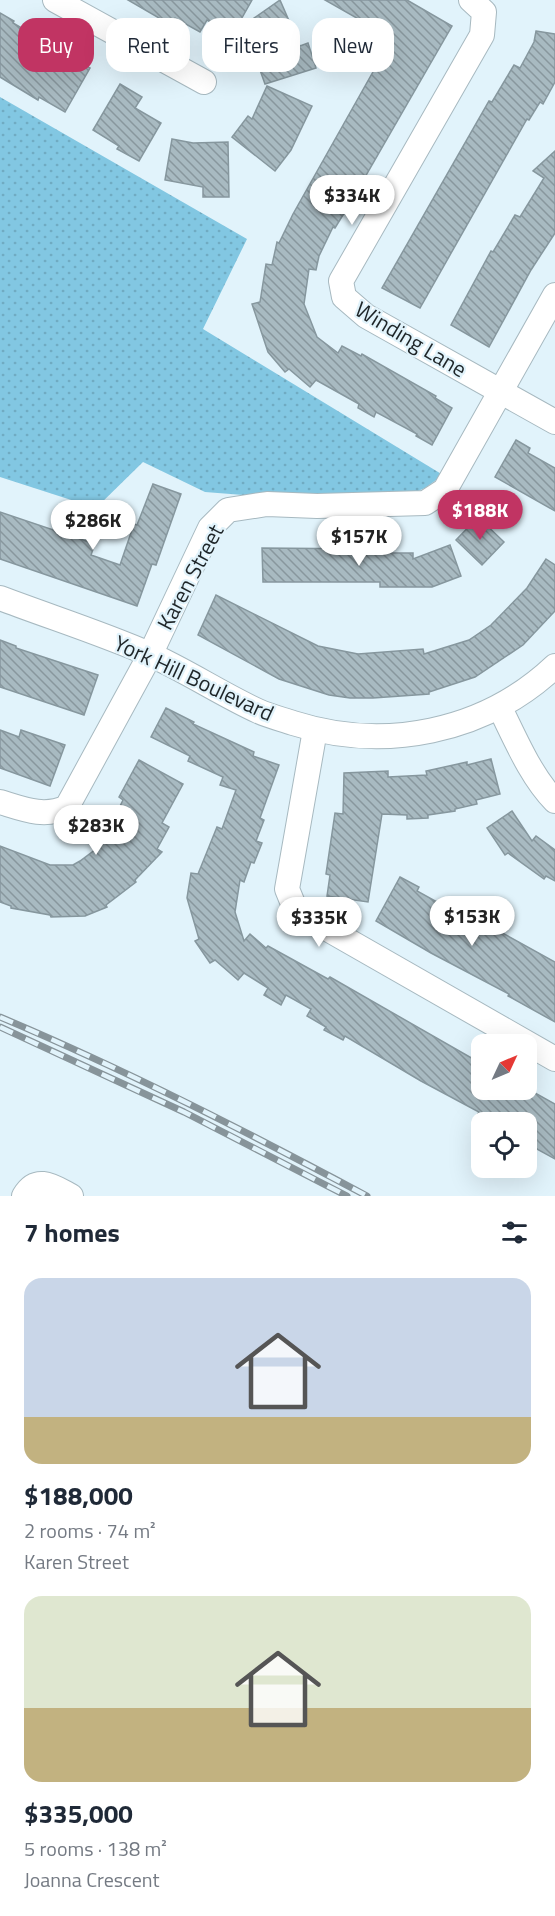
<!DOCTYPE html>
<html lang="en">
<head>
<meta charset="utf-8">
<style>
  :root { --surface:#fff; --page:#f2f2f3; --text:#1f2937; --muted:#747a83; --accent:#c13463 }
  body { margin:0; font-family:"Titillium Web",sans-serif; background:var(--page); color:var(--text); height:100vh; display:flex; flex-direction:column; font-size:22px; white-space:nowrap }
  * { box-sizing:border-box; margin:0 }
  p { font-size:20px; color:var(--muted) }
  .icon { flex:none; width:33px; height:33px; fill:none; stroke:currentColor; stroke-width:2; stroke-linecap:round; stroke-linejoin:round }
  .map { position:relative; height:1196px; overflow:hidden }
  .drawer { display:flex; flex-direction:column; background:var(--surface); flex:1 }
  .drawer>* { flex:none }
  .top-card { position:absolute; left:18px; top:18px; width:519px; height:54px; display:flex; gap:12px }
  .needle { width:39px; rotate:46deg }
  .buttons { position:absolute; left:471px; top:1034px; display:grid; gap:12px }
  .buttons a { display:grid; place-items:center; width:66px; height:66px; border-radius:12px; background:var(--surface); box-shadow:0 6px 24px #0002; font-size:30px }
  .price { position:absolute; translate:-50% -51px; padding:0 14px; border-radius:21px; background:#fff; color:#222; font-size:20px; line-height:39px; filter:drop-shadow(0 2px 3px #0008) }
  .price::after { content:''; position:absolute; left:50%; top:36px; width:18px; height:14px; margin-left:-9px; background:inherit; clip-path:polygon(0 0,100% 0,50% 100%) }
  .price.selected { background:var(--accent); color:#fff }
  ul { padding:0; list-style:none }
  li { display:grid; align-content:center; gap:12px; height:318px; padding:0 24px }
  li span { display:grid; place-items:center; height:186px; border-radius:18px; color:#555 }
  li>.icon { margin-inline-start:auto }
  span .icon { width:108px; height:108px; fill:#fffc; stroke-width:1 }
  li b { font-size:26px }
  h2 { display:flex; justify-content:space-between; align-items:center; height:72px; padding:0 24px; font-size:26px }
  .pill { padding:0 21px; border-radius:18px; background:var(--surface); box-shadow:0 6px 24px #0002; font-size:21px; line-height:54px }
  .pill.selected { background:var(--accent); color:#fff }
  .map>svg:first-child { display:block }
</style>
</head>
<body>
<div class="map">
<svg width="555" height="1196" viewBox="0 0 555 1196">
  <defs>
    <pattern id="park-dots" width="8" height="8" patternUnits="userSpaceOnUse" patternTransform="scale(1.5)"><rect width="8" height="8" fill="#82c7e2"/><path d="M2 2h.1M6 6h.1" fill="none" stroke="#70abc2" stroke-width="1.8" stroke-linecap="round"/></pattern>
    <pattern id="building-back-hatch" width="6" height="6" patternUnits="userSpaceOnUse" patternTransform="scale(1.5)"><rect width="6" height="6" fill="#a8bac1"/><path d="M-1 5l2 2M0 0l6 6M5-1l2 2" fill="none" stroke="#88979d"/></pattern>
  </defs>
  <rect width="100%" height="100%" fill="#e1f3fb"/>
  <path fill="url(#park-dots)" d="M0,97L247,239L203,329L443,475L425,488L406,496L280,498L205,492L143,462L96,508L0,477Z"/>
  <g fill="url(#building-back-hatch)" stroke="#86979e" stroke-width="1.5">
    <path d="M128,0H252L234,32L280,0L300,46L308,43L316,68L265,84L255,56L252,57L244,41L207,20L200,32L175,18L171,25Z"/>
    <path d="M325,0H407L452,26L346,210L335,228L333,227L319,256L316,270L309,269L304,304L317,337L338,353L342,346L361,356L362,354L436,396L435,398L452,408L432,445L416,436L417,434L376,412L374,417L358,408L359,404L316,380L310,387L289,369L285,372L268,352L252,304L260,302L266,264L272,265L277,242L279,243L293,214L392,38Z"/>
    <path d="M0,13L14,21L13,23L90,68L65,112L39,97L38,100L0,77Z"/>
    <path d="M536,31L555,34V82L543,104L540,102L529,120L527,119L420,308L382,288L489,101L492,102L514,65L520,68L534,42Z"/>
    <path d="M120,84L142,97L135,108L161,123L139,161L117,149L119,146L93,130Z"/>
    <path d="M267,86L312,106L291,150L275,171L232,137L248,116L252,119Z"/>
    <path d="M172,139L193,143L228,142L229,197H203V187L165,180Z"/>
    <path d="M555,151V233L531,270L489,347L451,325L491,251L493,252L515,215L520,217L544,178L533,171Z"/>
    <path d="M516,440L530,448L528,453L555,468V511L495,477Z"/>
    <path d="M153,484L181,494L156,565L152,564L137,606L0,559V512L95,544L91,555L120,565L134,524L137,525Z"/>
    <path d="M478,517L504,542L482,565L456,540Z"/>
    <path d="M450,545L461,576L432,587H380V582H263L262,548L373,549V553H413V559Z"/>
    <path d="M546,559L555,565V611L523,645L475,677L429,692V694L373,698H350L329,695L279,679L198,635L216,595L318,646L358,654L423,649L424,654L469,640L491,625L527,588Z"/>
    <path d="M0,640L16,646V648L98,675L84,715L0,687Z"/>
    <path d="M166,708L194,722L193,724L254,752L253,756L279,765L260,818L264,820L256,841L262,843L254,863L251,862L244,882L240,880L235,912L244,941L250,934L266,948L268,946L328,979L330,977L482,1064V1089H528L555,1104V1159L526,1143V1122H485L476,1117L479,1112L421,1081L345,1036L343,1040L324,1030L326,1027L307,1016L311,1009L286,995L281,1005L264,995L268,988L244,973L238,980L215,960L210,963L195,941L199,939L187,898L191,873L198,874L217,827L222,829L236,790L220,785L223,777L188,761L190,756L151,737Z"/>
    <path d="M0,730L19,737L21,730L65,745L50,786L0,768Z"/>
    <path d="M491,759L500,794L476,800L477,804L455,809V811L428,815V818L407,819V815L382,814L368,902L327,896L330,875L326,874L335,813L343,814L344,773L388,771V777L427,775L426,771L467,762V765Z"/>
    <path d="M139,760L183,784L162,823L169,827L157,849L162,852L135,880L136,882L106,905L107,907L85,916L51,917L50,915L11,908V906L0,902V846L50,865H73L80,861L100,846L119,824L113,820L123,800L119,797Z"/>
    <path d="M512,811L532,841L536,836L555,850V881L546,876L544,879L508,853L505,855L487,828Z"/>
    <path d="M400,877L419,887L417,891L455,912L457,908L555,962V1022L508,996L509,994L431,953L376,921Z"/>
  </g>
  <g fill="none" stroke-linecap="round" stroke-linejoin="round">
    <defs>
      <g id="minor">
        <path d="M55,0L204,82"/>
        <path d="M471,0L484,12L482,35L341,281L344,297L366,316L555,422"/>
        <path d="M0,598C50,617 101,633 149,654C187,671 221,694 258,711C269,716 281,719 293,723C384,752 484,733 555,666"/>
        <path d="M500,708C515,738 531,777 555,801"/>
        <path d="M315,730L287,889L296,911L555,1059"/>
        <path d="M0,802C23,809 44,818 67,807L150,655L210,528L228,510L267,504L317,506L425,503L445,490L555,295"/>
        <path d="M24,1196C37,1174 54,1187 71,1196"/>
      </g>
    </defs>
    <use href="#minor" stroke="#a7b9c0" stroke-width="26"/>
    <use href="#minor" stroke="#fff" stroke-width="24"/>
    <defs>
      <g id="rail">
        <path d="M0,1017C126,1070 247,1132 367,1196"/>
        <path d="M0,1027L184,1112L347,1196"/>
      </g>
    </defs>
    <use href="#rail" stroke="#87949a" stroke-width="7"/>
    <use href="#rail" stroke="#e1f3fb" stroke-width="4.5" stroke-dasharray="14" stroke-linecap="butt"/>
  </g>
  <g text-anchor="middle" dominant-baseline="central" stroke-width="4.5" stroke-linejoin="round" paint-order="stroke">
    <g font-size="22" fill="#1e2528" stroke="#e1f3fb">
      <text transform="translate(411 339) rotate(31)">Winding Lane</text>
      <text transform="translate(190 577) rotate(-62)">Karen Street</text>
      <text transform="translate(194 678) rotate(25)">York Hill Boulevard</text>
    </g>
  </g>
</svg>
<div class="buttons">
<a><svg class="needle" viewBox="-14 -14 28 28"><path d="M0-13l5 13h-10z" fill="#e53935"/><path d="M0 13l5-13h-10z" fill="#747a83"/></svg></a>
<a><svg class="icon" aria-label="locate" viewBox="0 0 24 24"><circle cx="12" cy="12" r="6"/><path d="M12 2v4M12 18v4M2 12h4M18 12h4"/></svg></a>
</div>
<b class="price" style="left:352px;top:226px">$334K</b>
<b class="price selected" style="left:480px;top:541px">$188K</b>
<b class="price" style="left:93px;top:551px">$286K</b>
<b class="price" style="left:359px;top:567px">$157K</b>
<b class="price" style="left:96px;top:856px">$283K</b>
<b class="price" style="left:472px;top:947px">$153K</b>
<b class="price" style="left:319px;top:948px">$335K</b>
<div class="top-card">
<a class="pill selected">Buy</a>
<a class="pill">Rent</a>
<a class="pill">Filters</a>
<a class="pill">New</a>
</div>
</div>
<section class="drawer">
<h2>7 homes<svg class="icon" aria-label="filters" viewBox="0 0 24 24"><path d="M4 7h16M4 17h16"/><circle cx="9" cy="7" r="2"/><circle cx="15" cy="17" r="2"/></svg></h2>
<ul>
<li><span style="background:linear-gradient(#c9d6e8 75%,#c2b280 0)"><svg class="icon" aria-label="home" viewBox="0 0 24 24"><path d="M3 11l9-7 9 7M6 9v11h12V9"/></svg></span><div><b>$188,000</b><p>2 rooms · 74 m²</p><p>Karen Street</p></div></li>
<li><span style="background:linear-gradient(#dfe7d0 60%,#c2b280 0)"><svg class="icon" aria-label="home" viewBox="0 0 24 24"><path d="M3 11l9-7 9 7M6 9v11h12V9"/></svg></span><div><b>$335,000</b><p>5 rooms · 138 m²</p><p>Joanna Crescent</p></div></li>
</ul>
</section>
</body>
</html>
